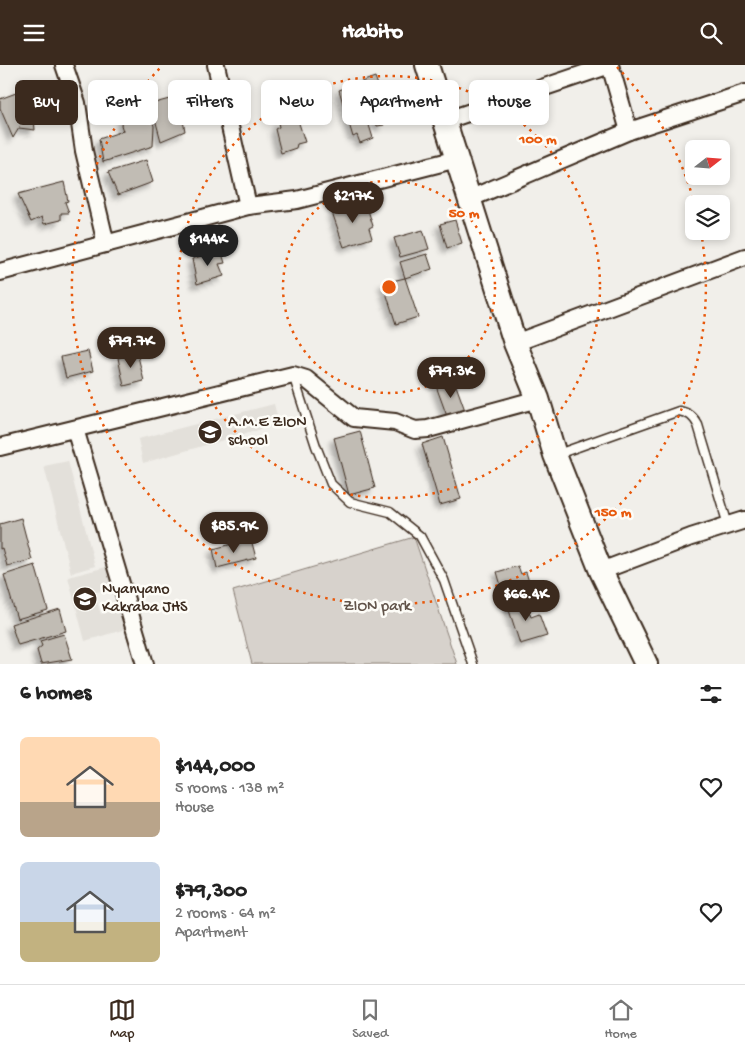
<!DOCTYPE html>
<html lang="en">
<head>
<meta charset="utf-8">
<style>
  :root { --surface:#fff; --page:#f6f6f6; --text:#222; --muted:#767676; --line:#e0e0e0; --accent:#3b2a1e }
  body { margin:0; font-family:"Gochi Hand",sans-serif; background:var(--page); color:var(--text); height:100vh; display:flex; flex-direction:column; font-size:19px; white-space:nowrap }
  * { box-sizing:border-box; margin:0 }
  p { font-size:16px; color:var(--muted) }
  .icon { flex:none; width:28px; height:28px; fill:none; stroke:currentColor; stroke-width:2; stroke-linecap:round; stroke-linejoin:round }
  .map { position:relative; height:599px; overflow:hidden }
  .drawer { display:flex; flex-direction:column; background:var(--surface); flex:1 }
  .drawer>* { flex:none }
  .banner { position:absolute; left:15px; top:15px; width:715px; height:45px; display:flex; gap:10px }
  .needle { width:32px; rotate:73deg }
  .tools { position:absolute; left:685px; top:75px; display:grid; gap:10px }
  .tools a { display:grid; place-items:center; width:45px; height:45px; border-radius:8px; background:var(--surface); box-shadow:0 2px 8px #0003; font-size:25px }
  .price { position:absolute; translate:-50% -42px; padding:0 11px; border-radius:18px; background:var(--accent); color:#fff; font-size:16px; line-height:32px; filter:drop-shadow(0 1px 2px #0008) }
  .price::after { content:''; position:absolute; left:50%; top:30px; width:15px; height:11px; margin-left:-8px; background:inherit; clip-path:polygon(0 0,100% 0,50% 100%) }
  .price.on { background:#222; color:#fff }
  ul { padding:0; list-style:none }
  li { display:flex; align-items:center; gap:15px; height:125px; padding:0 20px }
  li span { display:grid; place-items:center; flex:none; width:140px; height:100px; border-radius:8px; color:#555 }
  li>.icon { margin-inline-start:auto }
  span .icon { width:60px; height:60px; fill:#fffc; stroke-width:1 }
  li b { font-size:21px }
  h2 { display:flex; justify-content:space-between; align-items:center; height:60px; padding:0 20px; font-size:21px }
  .tag { padding:0 18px; border-radius:8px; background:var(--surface); box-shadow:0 2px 8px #0003; font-size:18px; line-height:45px }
  .tag.on { background:var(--accent); color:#fff }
  header { display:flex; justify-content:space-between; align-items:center; height:65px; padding:0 20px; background:var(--accent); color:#fff; font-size:22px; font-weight:700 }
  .tab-bar { display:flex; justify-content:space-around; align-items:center; height:70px; border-top:1px solid var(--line); background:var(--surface); font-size:14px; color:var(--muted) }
  .tab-bar a { display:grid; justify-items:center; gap:2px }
  .tab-bar .on { color:var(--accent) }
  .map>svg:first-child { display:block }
</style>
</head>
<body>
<header><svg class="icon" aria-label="menu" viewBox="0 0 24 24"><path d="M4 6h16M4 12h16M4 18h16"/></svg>Habito<svg class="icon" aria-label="search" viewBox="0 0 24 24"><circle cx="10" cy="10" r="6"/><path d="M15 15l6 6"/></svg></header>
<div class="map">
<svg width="745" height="599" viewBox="0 0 745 599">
  <defs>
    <filter id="shadow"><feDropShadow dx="-4.5" dy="4.5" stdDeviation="2.5" flood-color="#0004"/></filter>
  </defs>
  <rect width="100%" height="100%" fill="#f1efea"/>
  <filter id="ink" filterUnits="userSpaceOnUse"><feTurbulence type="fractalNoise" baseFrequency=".02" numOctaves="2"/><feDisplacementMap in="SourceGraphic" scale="10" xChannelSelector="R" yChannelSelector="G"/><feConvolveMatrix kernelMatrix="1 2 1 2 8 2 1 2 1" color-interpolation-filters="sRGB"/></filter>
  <g filter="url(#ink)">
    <g fill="#e3e0da">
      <path d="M274,339L279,359L143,398L138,374Z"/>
      <path d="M68,396L95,501L71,508L44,401Z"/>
      <path d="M118,499L123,520L94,528L101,549L130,541L136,561L85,576L68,512Z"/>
    </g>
    <path fill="#d7d2cc" stroke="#897e75" d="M414,472L457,599H252L233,526Z"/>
    <g fill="#c1bcb4" stroke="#3b2a1e" filter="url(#shadow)">
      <path d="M375,12L381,28L374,31L384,60L377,61L375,54L368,57L373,73L360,78L357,70L353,72L339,25Z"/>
      <path d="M24,25L34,28L39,40L34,52L35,65L19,63L13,73L0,43V34Z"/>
      <path d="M173,33L176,45H181L185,66L161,76L151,39Z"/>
      <path d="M148,39L154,61L153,81L103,97L99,74L123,66L121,60L123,51Z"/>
      <path d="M297,52L305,77L297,79L296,83L281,88L275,64L279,62L278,58Z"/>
      <path d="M146,95L153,117L118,130L108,107Z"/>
      <path d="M64,117L68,136L65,137L69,148H61V155L44,159L42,152L31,157L18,129Z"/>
      <path d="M361,137L364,146L368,145L373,161L369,163L372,173L344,182L332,147Z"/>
      <path d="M455,155L462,178L447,183L440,159Z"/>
      <path d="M423,165L429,184L400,192L394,173Z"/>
      <path d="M221,185L225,198L219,199L224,211L197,219L192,194Z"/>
      <path d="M427,189L432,204L405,213L400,197Z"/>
      <path d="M405,213L418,252L396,259L383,218Z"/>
      <path d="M88,286L93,306L66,313L61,292Z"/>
      <path d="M137,287L144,316L124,321L118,293Z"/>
      <path d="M454,315L466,348L448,354L436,321Z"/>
      <path d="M360,366L375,423L349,430L334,373Z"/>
      <path d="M443,372L461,434L440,440L422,379Z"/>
      <path d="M21,453L32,495L7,501L2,483L0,484V459Z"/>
      <path d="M251,474L256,493L217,503L213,484Z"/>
      <path d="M35,500L48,545L17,554L4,510Z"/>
      <path d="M518,501L521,509L526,507L532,527L505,534L497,507Z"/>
      <path d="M524,533L531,552L539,549L547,571L520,579L507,539Z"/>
      <path d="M60,544L66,566L18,580L11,559Z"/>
      <path d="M64,569L72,594L41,599L37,585L42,581L40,576Z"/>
    </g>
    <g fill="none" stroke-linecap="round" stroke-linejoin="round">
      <defs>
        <g id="lane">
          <path d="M293,310L316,381L331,419L350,437L390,447L420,471L444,515L473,599"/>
          <path d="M558,389L679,346C689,348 693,351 698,360L728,460"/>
        </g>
        <g id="street">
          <path d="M64,0L77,38L84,86L106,179"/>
          <path d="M216,0L248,141"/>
          <path d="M610,0L629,66"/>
          <path d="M444,56L610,0"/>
          <path d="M469,134L629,66L745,28"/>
          <path d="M0,207L248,141L297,135L457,94"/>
          <path d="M515,278L745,192"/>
          <path d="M75,364L145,599"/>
          <path d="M0,382L293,310L306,314L354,353L395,357L415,365L428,364L538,334"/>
          <path d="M601,506L691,472L745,455"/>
        </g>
        <path id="secondary" d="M427,0L515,278L538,334L555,390L601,506L646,599"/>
      </defs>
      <use href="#lane" stroke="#3b2a1e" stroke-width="11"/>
      <use href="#street" stroke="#3b2a1e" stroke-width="20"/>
      <use href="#secondary" stroke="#3b2a1e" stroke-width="26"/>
      <use href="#lane" stroke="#fdfcf7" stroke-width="8"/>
      <use href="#street" stroke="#fdfcf7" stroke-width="16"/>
      <use href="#secondary" stroke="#fdfcf7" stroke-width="22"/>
    </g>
  </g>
  <g fill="none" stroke="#e8590c" stroke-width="2.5" stroke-dasharray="2.5 5">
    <circle cx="389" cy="222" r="106"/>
    <circle cx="389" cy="222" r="211"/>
    <path d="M617 2A317 317 0 0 1 694 137M701 167A317 317 0 1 1 161 2"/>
  </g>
  <defs>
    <symbol id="school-disc" viewBox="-11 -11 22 22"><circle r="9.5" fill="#3b2a1e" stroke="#fdfcf7"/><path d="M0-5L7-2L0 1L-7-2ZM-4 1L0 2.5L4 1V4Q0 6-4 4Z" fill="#fff"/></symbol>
  </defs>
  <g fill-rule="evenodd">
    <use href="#school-disc" x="196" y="353" width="28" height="28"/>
    <use href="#school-disc" x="71" y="520" width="28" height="28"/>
  </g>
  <g text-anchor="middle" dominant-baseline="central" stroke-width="5" stroke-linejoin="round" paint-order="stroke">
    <g font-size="16" fill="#3b2a1e" stroke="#fdfcf7" text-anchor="start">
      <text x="228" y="358">A.M.E ZION<tspan x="228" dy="18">school</tspan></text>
      <text x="102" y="525">Nyanyano<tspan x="102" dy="18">Kakraba JHS</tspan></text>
    </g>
    <g font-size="16" fill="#62544a" stroke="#fdfcf7">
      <text x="377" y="542">ZION park</text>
    </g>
  </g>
  <circle cx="389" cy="222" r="8" fill="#e8590c" stroke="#fdfcf7" stroke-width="2.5"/>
  <g font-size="15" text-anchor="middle" font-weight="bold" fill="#e8590c" stroke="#fdfcf7" stroke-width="5" stroke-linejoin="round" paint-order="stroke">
    <text x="538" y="78">100 m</text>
    <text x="464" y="152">50 m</text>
    <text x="613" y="451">150 m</text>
  </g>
</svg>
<div class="tools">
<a><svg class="needle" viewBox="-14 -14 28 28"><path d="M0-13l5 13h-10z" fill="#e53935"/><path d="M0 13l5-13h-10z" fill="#767676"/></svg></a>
<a><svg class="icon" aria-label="layers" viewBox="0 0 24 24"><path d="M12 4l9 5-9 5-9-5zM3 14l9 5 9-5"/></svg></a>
</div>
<b class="price" style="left:353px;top:159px">$217K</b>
<b class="price on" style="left:208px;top:202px">$144K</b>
<b class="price" style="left:131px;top:304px">$79.7K</b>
<b class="price" style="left:451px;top:334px">$79.3K</b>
<b class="price" style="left:234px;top:489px">$85.9K</b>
<b class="price" style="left:526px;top:557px">$66.4K</b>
<div class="banner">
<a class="tag on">Buy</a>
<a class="tag">Rent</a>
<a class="tag">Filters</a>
<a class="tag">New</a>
<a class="tag">Apartment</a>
<a class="tag">House</a>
</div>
</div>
<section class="drawer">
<h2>6 homes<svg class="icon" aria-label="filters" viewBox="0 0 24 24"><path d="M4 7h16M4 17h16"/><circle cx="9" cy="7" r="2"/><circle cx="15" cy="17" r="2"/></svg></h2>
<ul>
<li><span style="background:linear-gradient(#ffd9b3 65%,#b9a48a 0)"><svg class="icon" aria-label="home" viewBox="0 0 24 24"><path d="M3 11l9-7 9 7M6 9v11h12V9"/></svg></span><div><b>$144,000</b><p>5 rooms · 138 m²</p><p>House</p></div><svg class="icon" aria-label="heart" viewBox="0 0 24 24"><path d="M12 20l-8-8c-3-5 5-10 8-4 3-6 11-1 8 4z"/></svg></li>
<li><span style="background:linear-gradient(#c9d6e8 60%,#c2b280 0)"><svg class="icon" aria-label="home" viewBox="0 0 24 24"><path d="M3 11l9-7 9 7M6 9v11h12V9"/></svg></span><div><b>$79,300</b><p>2 rooms · 64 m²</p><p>Apartment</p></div><svg class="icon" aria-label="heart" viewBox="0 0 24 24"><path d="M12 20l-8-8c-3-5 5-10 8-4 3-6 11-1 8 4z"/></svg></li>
</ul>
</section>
<nav class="tab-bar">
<a class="on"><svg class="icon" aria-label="map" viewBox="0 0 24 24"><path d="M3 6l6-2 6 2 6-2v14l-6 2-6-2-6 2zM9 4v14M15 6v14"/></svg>Map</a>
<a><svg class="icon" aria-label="saved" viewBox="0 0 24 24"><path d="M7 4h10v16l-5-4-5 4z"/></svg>Saved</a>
<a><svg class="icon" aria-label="home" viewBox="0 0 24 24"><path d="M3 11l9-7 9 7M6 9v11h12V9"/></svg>Home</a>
</nav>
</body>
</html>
